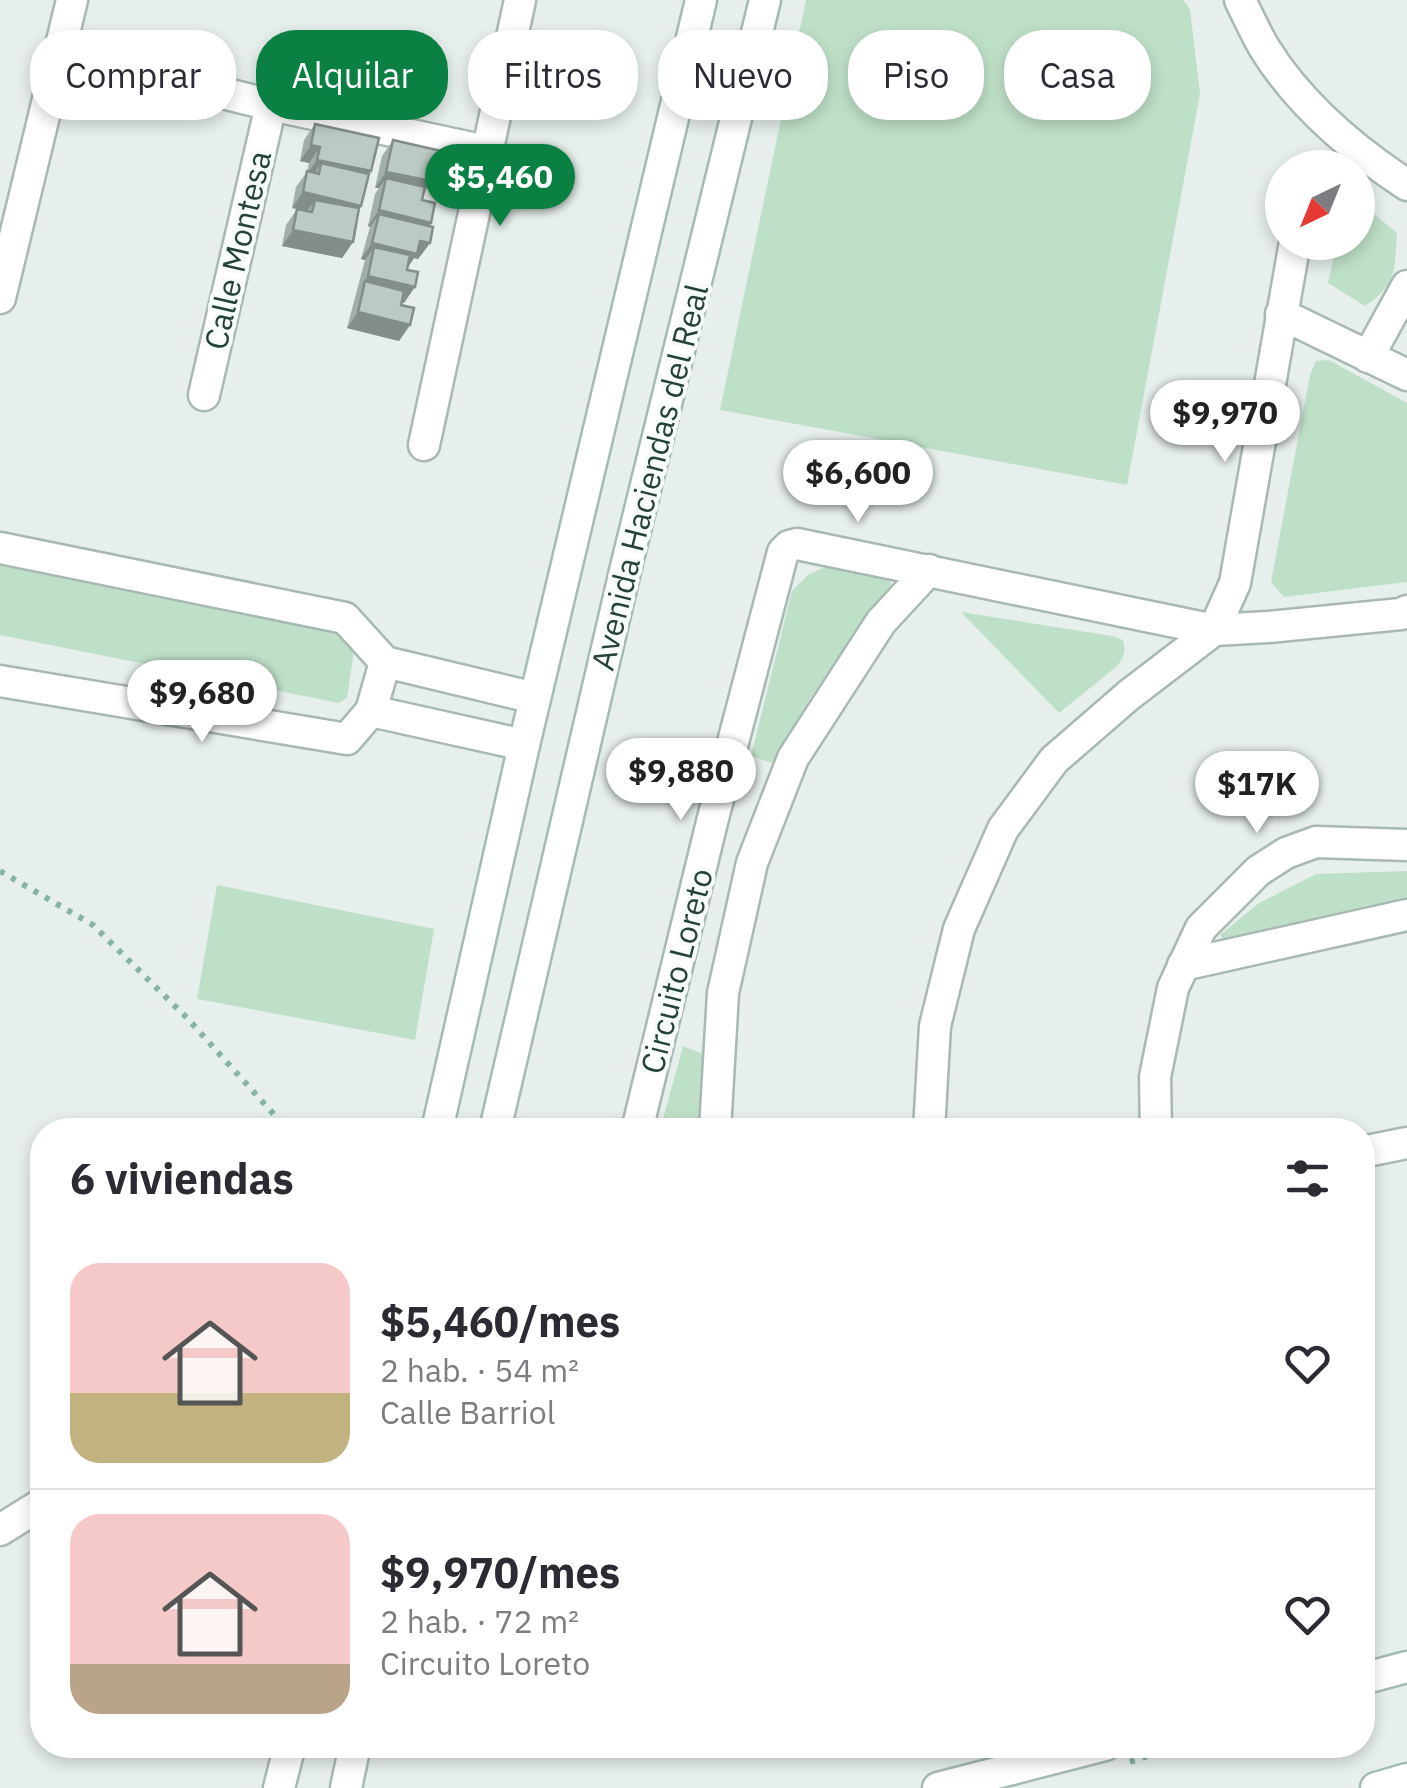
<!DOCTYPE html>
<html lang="es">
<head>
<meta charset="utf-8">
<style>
  :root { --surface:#fff; --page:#f2f2f3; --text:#2b2b33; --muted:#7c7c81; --line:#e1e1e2; --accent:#0b8043 }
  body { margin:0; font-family:"IBM Plex Sans",sans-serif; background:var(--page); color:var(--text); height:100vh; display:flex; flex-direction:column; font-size:38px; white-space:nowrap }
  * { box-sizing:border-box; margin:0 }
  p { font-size:32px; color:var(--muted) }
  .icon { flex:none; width:55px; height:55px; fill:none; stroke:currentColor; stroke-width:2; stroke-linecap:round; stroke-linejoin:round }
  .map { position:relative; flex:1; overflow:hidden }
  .details { position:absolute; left:30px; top:1118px; width:1345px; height:640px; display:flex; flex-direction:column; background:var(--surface); border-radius:40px; box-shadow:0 5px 15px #0003 }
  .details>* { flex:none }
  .hud { position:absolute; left:30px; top:30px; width:1348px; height:90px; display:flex; gap:20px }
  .needle { width:65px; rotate:223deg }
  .controls { position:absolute; left:1265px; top:150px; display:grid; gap:20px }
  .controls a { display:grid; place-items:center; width:110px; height:110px; border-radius:50%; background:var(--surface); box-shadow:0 5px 15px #0003; font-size:50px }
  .price { position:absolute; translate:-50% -85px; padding:0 22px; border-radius:35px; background:#fff; color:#222; font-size:32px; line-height:65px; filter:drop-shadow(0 2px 5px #0008) }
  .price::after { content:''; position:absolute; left:50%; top:60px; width:30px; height:22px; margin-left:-15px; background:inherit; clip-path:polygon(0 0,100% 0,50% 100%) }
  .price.active { background:var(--accent); color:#fff }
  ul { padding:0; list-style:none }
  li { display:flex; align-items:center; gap:30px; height:250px; padding:0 40px }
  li+li { border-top:2px solid var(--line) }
  li span { display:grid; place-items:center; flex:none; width:280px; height:200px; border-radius:30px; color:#555 }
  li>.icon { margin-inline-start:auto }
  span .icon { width:120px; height:120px; fill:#fffc; stroke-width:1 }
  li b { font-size:42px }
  h2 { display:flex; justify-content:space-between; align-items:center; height:120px; padding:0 40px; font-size:42px }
  .pill { padding:0 35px; border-radius:40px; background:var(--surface); box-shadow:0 5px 15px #0003; font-size:35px; line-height:90px }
  .pill.active { background:var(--accent); color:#fff }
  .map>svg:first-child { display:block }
</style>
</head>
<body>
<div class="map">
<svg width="1407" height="1788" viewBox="0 0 1407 1788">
  <rect width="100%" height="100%" fill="#e6efeb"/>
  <g fill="#bfe0c8">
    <path d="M806,0H1183L1190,9L1200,94L1127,485L720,410Z"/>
    <path d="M1364,206L1397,233C1394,270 1398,284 1365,306L1328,283L1334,256L1351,249L1353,243L1358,242V227Z"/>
    <path d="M1329,360L1407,403V582L1284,597L1271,582L1310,375L1316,361Z"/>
    <path d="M0,559L350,635L355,644L347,698L339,703L0,635Z"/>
    <path d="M825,567L884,573L891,583L890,594L869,615L809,700L781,766L751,756L792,591L808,575Z"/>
    <path d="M961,612L1112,636L1123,640C1126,652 1124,658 1116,667L1059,713Z"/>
    <path d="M1407,871V902L1230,946L1220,935L1259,903L1316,874Z"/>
    <path d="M217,885L434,929L415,1040L197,999Z"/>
    <path d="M683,1046L708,1056L707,1130H660Z"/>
  </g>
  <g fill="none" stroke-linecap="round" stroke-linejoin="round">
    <defs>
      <g id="minor">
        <path d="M60,53L271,105L486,151"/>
        <path d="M0,298L72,0"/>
        <path d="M1281,314L1407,375"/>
        <path d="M1368,357L1407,286"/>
        <path d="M204,395L271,105"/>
        <path d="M424,445L520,0"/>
        <path d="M0,548L345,618L385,662L371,711L347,739L0,681"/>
        <path d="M385,662L535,698"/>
        <path d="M371,711L524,745"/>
        <path d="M1183,965L1407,915"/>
        <path d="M637,1130L712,822L783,552L789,546L797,544L1214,630L1268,627L1401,614L1407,611"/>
        <path d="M715,1130L723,993L752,863L793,758L881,622L929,570"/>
        <path d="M929,1130L935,1026L959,929L1003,829L1054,760L1129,695L1214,630L1235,583L1295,242"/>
        <path d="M1156,1130L1155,1077L1173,988L1201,928L1258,871L1286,853L1316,842L1407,845"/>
        <path d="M1362,1152L1407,1143"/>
        <path d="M0,1530L42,1504"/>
      </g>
      <path id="tertiary" d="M1240,0C1248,16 1256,34 1265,49C1300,105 1352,149 1407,185"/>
      <g id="secondary">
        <path d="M437,1130L524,745L701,0"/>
        <path d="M495,1130L626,567L765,0"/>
        <path d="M1362,1679L1407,1667"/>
        <path d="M279,1788L290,1745"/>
        <path d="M346,1788L355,1745"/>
        <path d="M938,1788L1105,1745"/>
        <path d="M1376,1788L1407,1779"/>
      </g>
    </defs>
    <use href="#minor" stroke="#a8b8b2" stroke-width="35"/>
    <use href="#tertiary" stroke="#a8b8b2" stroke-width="35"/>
    <use href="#secondary" stroke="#a4bbb3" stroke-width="35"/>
    <g stroke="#86b3a5" stroke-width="6" stroke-dasharray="5 8" stroke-linecap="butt">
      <path d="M0,871L93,925L187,1018L288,1130"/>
      <path d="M1130,1762L1180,1745"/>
    </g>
    <use href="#minor" stroke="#fff" stroke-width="30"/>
    <use href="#tertiary" stroke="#fff" stroke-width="30"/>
    <use href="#secondary" stroke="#fff" stroke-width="30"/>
  </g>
  <g fill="#a1aea9">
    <path d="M315,124L369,174L359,209L353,242L342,258L282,246L286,225L297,209L307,211L292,208L296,187L307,172L309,163L300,161L304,140Z"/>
    <path d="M393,140L446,173L434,189L428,186L424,192L422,200L429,226L430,243L418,259L414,258L408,267L404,303L401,302V305L410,325L399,341L347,328L365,260L361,259L370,227L368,226L375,194L379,188H375L382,156Z"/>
  </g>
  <g fill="#838d89">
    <path d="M311,145L320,147L309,163L300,161Z"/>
    <path d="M317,160L371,171L360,187L319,174L321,163L312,177L306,175Z"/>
    <path d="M386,172L431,181L420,197L386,178L379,188H375Z"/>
    <path d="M303,192L361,206L350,222L315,200L307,211L292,208Z"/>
    <path d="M379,210L431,223L420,239L379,214L370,227L368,226Z"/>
    <path d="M293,230L353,242L342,258L282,246Z"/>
    <path d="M420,241L430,243L418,259L414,258L406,270L374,247L365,260L361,259L372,243Z"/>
    <path d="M368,276L415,287L404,303L362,293L365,281L357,292Z"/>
    <path d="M358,312L410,325L399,341L347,328Z"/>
  </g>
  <g fill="#bbcac4" stroke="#838d89" stroke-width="2.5">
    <path d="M315,124L379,138L371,171L317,160L320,147L311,145Z"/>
    <path d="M393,140L450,153L446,173L434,168L431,181L386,172Z"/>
    <path d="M321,163L369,174L361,206L303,192L307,171L319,174Z"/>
    <path d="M386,178L425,187L422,200L435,203L431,223L379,210Z"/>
    <path d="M315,200L359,208L353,242L293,230L297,209L312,212Z"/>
    <path d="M379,214L433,227L430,243L420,241L417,254L372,243Z"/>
    <path d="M374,247L410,255L407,270L418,272L415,287L368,276Z"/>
    <path d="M365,281L404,291L401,305L414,308L410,325L358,312Z"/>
  </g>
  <g text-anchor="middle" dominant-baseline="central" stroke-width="8" stroke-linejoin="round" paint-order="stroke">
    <g font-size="32" fill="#24423a" stroke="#f7fbf9">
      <text transform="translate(237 250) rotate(-77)">Calle Montesa</text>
      <text transform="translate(649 477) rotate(-76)">Avenida Haciendas del Real</text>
      <text transform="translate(676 971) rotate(-76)">Circuito Loreto</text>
    </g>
  </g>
</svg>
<div class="controls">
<a><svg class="needle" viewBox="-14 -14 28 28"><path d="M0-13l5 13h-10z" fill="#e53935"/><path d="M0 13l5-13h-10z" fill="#7c7c81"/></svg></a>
</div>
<b class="price active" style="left:500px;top:229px">$5,460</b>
<b class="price" style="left:1225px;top:465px">$9,970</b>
<b class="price" style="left:858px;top:525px">$6,600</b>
<b class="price" style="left:202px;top:745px">$9,680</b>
<b class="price" style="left:681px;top:823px">$9,880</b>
<b class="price" style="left:1257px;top:836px">$17K</b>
<div class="hud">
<a class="pill">Comprar</a>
<a class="pill active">Alquilar</a>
<a class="pill">Filtros</a>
<a class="pill">Nuevo</a>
<a class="pill">Piso</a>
<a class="pill">Casa</a>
</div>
<section class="details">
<h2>6 viviendas<svg class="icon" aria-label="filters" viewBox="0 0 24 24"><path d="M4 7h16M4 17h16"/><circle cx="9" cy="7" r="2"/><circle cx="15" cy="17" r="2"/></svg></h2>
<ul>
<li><span style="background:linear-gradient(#f6c9c9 65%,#c2b280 0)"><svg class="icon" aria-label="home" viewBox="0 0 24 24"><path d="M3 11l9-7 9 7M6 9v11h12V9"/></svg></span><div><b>$5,460/mes</b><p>2 hab. · 54 m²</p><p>Calle Barriol</p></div><svg class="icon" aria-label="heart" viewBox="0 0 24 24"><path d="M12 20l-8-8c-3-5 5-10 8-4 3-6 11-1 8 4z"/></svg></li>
<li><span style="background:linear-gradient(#f6c9c9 75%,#b9a48a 0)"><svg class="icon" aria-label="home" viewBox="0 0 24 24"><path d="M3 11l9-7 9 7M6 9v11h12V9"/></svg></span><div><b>$9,970/mes</b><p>2 hab. · 72 m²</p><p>Circuito Loreto</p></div><svg class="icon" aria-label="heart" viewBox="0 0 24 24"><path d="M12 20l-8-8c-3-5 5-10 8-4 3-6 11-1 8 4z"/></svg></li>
</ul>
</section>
</div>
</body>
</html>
